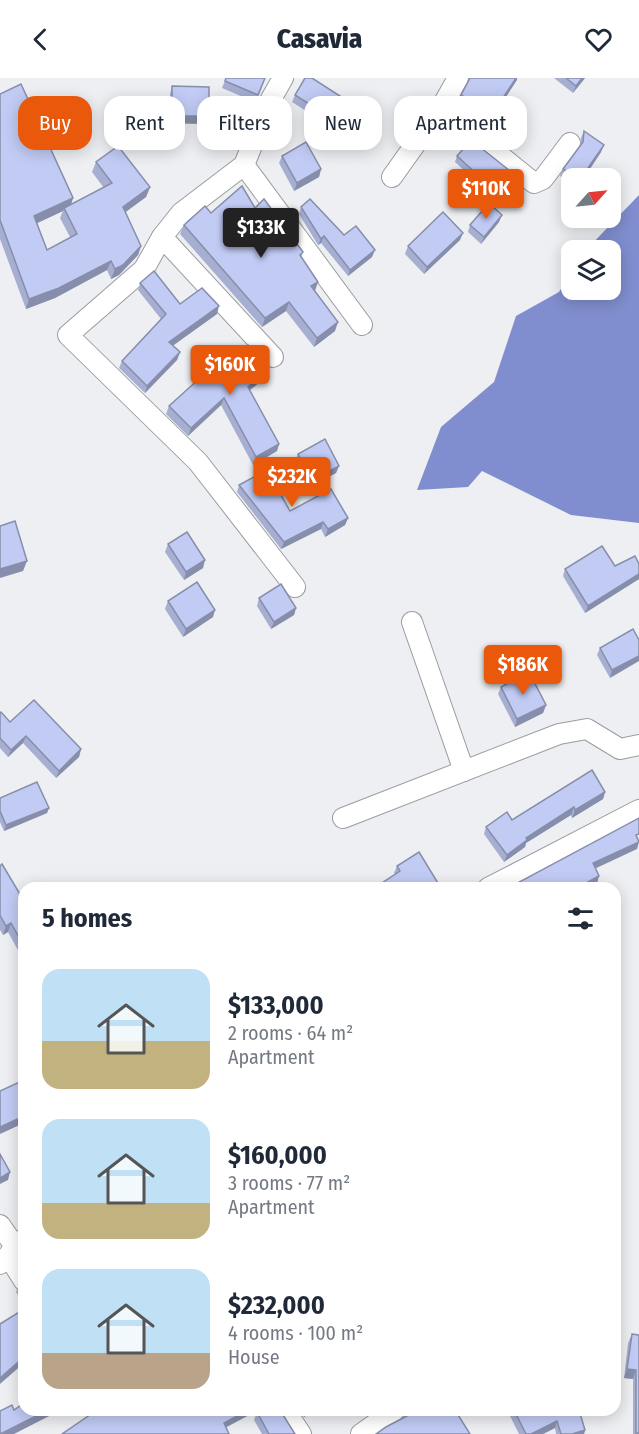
<!DOCTYPE html>
<html lang="en">
<head>
<meta charset="utf-8">
<style>
  :root { --surface:#fff; --page:#f6f6f7; --text:#1f2937; --muted:#747a83; --accent:#ea580c }
  body { margin:0; font-family:"Fira Sans Condensed",sans-serif; background:var(--page); color:var(--text); height:100vh; display:flex; flex-direction:column; font-size:22px; white-space:nowrap }
  * { box-sizing:border-box; margin:0 }
  p { font-size:20px; color:var(--muted) }
  .icon { flex:none; width:33px; height:33px; fill:none; stroke:currentColor; stroke-width:2; stroke-linecap:round; stroke-linejoin:round }
  .map { position:relative; flex:1; overflow:hidden }
  .sheet { position:absolute; left:18px; top:804px; width:603px; height:534px; display:flex; flex-direction:column; background:var(--surface); border-radius:18px; box-shadow:0 3px 15px #0003 }
  .sheet>* { flex:none }
  .hud { position:absolute; left:18px; top:18px; width:603px; height:54px; display:flex; gap:12px }
  .needle { width:39px; rotate:63deg }
  .tools { position:absolute; left:561px; top:90px; display:grid; gap:12px }
  .tools a { display:grid; place-items:center; width:60px; height:60px; border-radius:12px; background:var(--surface); box-shadow:0 3px 15px #0003; font-size:30px }
  .price { position:absolute; translate:-50% -51px; padding:0 14px; border-radius:6px; background:var(--accent); color:#fff; font-size:20px; line-height:39px; filter:drop-shadow(0 2px 3px #0008) }
  .price::after { content:''; position:absolute; left:50%; top:36px; width:18px; height:14px; margin-left:-9px; background:inherit; clip-path:polygon(0 0,100% 0,50% 100%) }
  .price.on { background:#222; color:#fff }
  ul { padding:0; list-style:none }
  li { display:flex; align-items:center; gap:18px; height:150px; padding:0 24px }
  li span { display:grid; place-items:center; flex:none; width:168px; height:120px; border-radius:18px; color:#555 }
  li>.icon { margin-inline-start:auto }
  span .icon { width:72px; height:72px; fill:#fffc; stroke-width:1 }
  li b { font-size:26px }
  h2 { display:flex; justify-content:space-between; align-items:center; height:72px; padding:0 24px; font-size:26px }
  .pill { padding:0 21px; border-radius:18px; background:var(--surface); box-shadow:0 3px 15px #0003; font-size:21px; line-height:54px }
  .pill.on { background:var(--accent); color:#fff }
  header { display:flex; justify-content:space-between; align-items:center; height:78px; padding:0 24px; background:var(--surface); font-size:27px; font-weight:800 }
  .map>svg:first-child { display:block }
</style>
</head>
<body>
<header><svg class="icon" aria-label="back" viewBox="0 0 24 24"><path d="M15 5l-7 7 7 7"/></svg>Casavia<svg class="icon" aria-label="heart" viewBox="0 0 24 24"><path d="M12 20l-8-8c-3-5 5-10 8-4 3-6 11-1 8 4z"/></svg></header>
<div class="map">
<svg width="639" height="1356" viewBox="0 0 639 1356">
  <rect width="100%" height="100%" fill="#edeff2"/>
  <path fill="#808ecf" d="M639,117V445L571,437L482,393L468,409L417,412L441,349L494,304L516,238L559,214L571,195L572,212H610V172H586Z"/>
  <g fill="none" stroke-linecap="round" stroke-linejoin="round">
    <defs>
      <g id="minor">
        <path d="M283,0L271,21L244,87L181,135L162,159L144,191L68,257L198,384L295,509"/>
        <path d="M441,30L534,105L543,101L570,65"/>
        <path d="M244,87L362,247"/>
        <path d="M392,99L441,30L458,0"/>
        <path d="M162,159L273,279"/>
        <path d="M412,544L464,693"/>
        <path d="M343,740L559,656L587,651L620,671L639,667"/>
        <path d="M488,810L639,732"/>
        <path d="M0,1147L14,1167"/>
        <path d="M9,1179L24,1203"/>
        <path d="M0,1186C10,1178 13,1168 24,1161"/>
        <path d="M285,1332L301,1356"/>
        <path d="M361,1356L395,1332"/>
      </g>
    </defs>
    <use href="#minor" stroke="#9b9c9f" stroke-width="22"/>
    <use href="#minor" stroke="#fff" stroke-width="20"/>
  </g>
  <g fill="#a6afd2" fill-rule="evenodd">
    <path d="M226,0H265L255,24L222,10Z"/>
    <path d="M470,0H517L489,45L458,24L461,17Z"/>
    <path d="M554,0H585L573,15Z"/>
    <path d="M172,8L206,46L169,45L170,16Z"/>
    <path d="M0,16L73,120L71,126L104,110L92,94L96,84L150,109L146,119L125,134L141,168L138,177L119,197L111,201L107,192L55,220L26,231L0,161ZM63,133L60,140L70,159L47,172L37,145Z"/>
    <path d="M295,17L340,18L338,25L325,45L292,24Z"/>
    <path d="M584,53L601,74L584,100H572V106L560,98L563,91L580,67L581,60Z"/>
    <path d="M282,78L321,91L319,99L294,113L279,85Z"/>
    <path d="M457,78L514,96L512,102L495,121L455,84Z"/>
    <path d="M301,129L344,157L372,179L348,198L321,165L318,167L299,136Z"/>
    <path d="M255,130L303,174L301,179L315,213L335,253L314,269L286,233L262,249L180,156L184,147Z"/>
    <path d="M499,144L481,166L468,154L470,147Z"/>
    <path d="M460,162L424,196L405,176L408,168Z"/>
    <path d="M140,205L180,226L217,236L172,267L180,274L177,282L145,315L119,290L122,283L161,241L138,212Z"/>
    <path d="M231,281L265,300L250,312L279,366L277,373L253,387L221,327L188,358L166,336L169,328L206,294L202,290L205,282Z"/>
    <path d="M298,376L339,388L336,395L309,409L295,383Z"/>
    <path d="M239,407L290,433L348,440L345,447L325,459L321,451L281,471L237,414Z"/>
    <path d="M168,466L203,490L184,502L165,474Z"/>
    <path d="M639,486V501L585,535L563,498L565,491Z"/>
    <path d="M259,520L296,530L294,537L271,551L257,528Z"/>
    <path d="M168,523L213,539L183,559L165,531Z"/>
    <path d="M633,551L610,600L597,577L600,570Z"/>
    <path d="M501,609L546,627L543,635L515,649L498,616Z"/>
    <path d="M0,635L10,644L81,671L79,679L56,700L23,665L8,679L0,670Z"/>
    <path d="M605,714L603,721L572,740L571,737L526,765L525,769L504,784L484,756L486,749Z"/>
    <path d="M0,720L49,730L47,735L4,753L0,744Z"/>
    <path d="M0,788L24,823V883L8,854L3,857L0,852Z"/>
    <path d="M397,788L441,810H375L395,796L394,795Z"/>
    <path d="M24,954V976L18,963L21,956Z"/>
    <path d="M19,1207L24,1208V1226L16,1214Z"/>
    <path d="M632,1256L639,1257V1356H633V1301L624,1300L628,1265Z"/>
    <path d="M299,1332H316L304,1339Z"/>
    <path d="M513,1332H579L585,1352L584,1356H556L555,1350L543,1356H519L510,1338Z"/>
    <path d="M257,1334L295,1356H262L254,1342Z"/>
  </g>
  <g fill="#878eab">
    <path d="M516,0H517V2L489,45L492,37Z"/>
    <path d="M582,0H585L573,15L576,8Z"/>
    <path d="M340,18L338,25L325,45L328,38Z"/>
    <path d="M172,38H209L206,46L169,45Z"/>
    <path d="M604,67L601,74L584,100H581Z"/>
    <path d="M321,91L319,99L294,113L297,105Z"/>
    <path d="M514,96L512,102L495,121L498,115Z"/>
    <path d="M150,109L146,119L119,139L123,129Z"/>
    <path d="M73,120L70,130H64L63,133L31,148L34,138Z"/>
    <path d="M502,137L499,144L481,166L484,159Z"/>
    <path d="M463,155L460,162L424,196L427,189Z"/>
    <path d="M324,158L321,165L318,167L321,161Z"/>
    <path d="M141,168L138,177L119,197L111,201L115,191Z"/>
    <path d="M375,172L372,179L348,198L350,192Z"/>
    <path d="M111,183L107,192L55,220L26,231L29,221Z"/>
    <path d="M318,204L315,213L311,208Z"/>
    <path d="M289,224L286,233L262,249L265,240Z"/>
    <path d="M219,228L217,236L167,272L169,264Z"/>
    <path d="M338,244L335,253L314,269L317,260Z"/>
    <path d="M180,274L177,282L145,315L147,308Z"/>
    <path d="M268,292L265,300L245,316L248,309Z"/>
    <path d="M224,320L221,327L188,358L191,350Z"/>
    <path d="M279,366L277,373L253,387L256,379Z"/>
    <path d="M339,388L336,395L309,409L312,402Z"/>
    <path d="M348,440L345,447L325,459L328,451Z"/>
    <path d="M323,444L321,451L281,471L284,464Z"/>
    <path d="M205,482L203,490L184,502L186,494Z"/>
    <path d="M27,483L23,493L0,500V491Z"/>
    <path d="M639,496V501L585,535L588,528Z"/>
    <path d="M296,530L294,537L271,551L274,544Z"/>
    <path d="M215,532L213,539L183,559L186,551Z"/>
    <path d="M639,578V583L610,600L612,592Z"/>
    <path d="M546,627L543,635L515,649L517,641Z"/>
    <path d="M26,658L23,665L8,679L11,672Z"/>
    <path d="M81,671L79,679L56,700L59,693Z"/>
    <path d="M605,714L603,721L572,740L575,732Z"/>
    <path d="M574,729L571,737L526,765L525,769L504,784L507,777L526,760Z"/>
    <path d="M49,730L47,735L4,753L6,747Z"/>
    <path d="M639,764L637,771L590,793L593,785Z"/>
    <path d="M599,798L597,806L589,810H577Z"/>
    <path d="M11,845L8,854L3,857L6,848Z"/>
    <path d="M24,1038V1045L0,1056V1049Z"/>
    <path d="M10,1094L8,1102L0,1106V1100Z"/>
    <path d="M24,1279V1285L0,1306V1300Z"/>
    <path d="M627,1291L636,1292L633,1301L624,1300Z"/>
    <path d="M48,1332H61L14,1356H1Z"/>
    <path d="M248,1332H259L221,1352L224,1345Z"/>
    <path d="M307,1332H316L304,1339Z"/>
    <path d="M557,1343L555,1350L543,1356H531Z"/>
    <path d="M585,1352L584,1356H572Z"/>
  </g>
  <g fill="#c1cbf4" stroke="#878eab" stroke-width="1.5">
    <path d="M226,0H265L258,17L225,3Z"/>
    <path d="M305,0H312L340,18L328,38L295,17Z"/>
    <path d="M470,0H516L492,37L461,17Z"/>
    <path d="M566,0H582L576,8Z"/>
    <path d="M21,6L73,120L34,138L47,172L77,156L64,130L112,105L96,84L118,68L150,109L123,129L141,168L123,187L115,191L111,183L59,210L29,221L0,142V16Z"/>
    <path d="M172,8L209,9V38H172Z"/>
    <path d="M584,53L604,67L581,100H577L563,91L583,64Z"/>
    <path d="M471,62L514,96L498,115L457,78Z"/>
    <path d="M306,64L321,91L297,105L282,78Z"/>
    <path d="M242,108L255,130L264,121L303,174L300,177L318,204L311,208L338,244L317,260L289,224L265,240L184,147L205,128L211,135Z"/>
    <path d="M310,121L344,157L356,148L375,172L350,192L324,158L321,161L301,129Z"/>
    <path d="M489,125L502,137L484,159L470,147Z"/>
    <path d="M443,134L463,155L427,189L408,168Z"/>
    <path d="M154,193L180,226L202,210L219,228L169,264L180,274L147,308L122,283L166,236L140,205Z"/>
    <path d="M248,267L268,292L248,309L279,366L256,379L224,320L191,350L169,328L211,290L205,282L221,269L231,281Z"/>
    <path d="M325,361L339,388L312,402L298,376Z"/>
    <path d="M267,392L290,433L331,411L348,440L328,451L323,444L284,464L239,407Z"/>
    <path d="M15,443L27,483L0,491V448Z"/>
    <path d="M187,454L205,482L186,494L168,466Z"/>
    <path d="M602,468L615,488L635,478L639,486V496L588,528L565,491Z"/>
    <path d="M197,504L215,532L186,551L168,523Z"/>
    <path d="M281,506L296,530L274,544L259,520Z"/>
    <path d="M633,551L639,562V578L612,592L600,570Z"/>
    <path d="M529,594L546,627L517,641L501,609Z"/>
    <path d="M34,622L81,671L59,693L26,658L11,672L0,660V635L1,634L10,644Z"/>
    <path d="M592,692L605,714L575,732L574,729L526,760L527,762L507,777L486,749L507,734L512,742Z"/>
    <path d="M37,704L49,730L6,747L0,733V720Z"/>
    <path d="M639,740V756L636,757L639,764L593,785L599,798L577,810H566L565,809L563,810H508Z"/>
    <path d="M419,774L441,810H376V809L400,793L397,788Z"/>
    <path d="M2,786L24,823V868L11,845L6,848L0,837V788Z"/>
    <path d="M24,954V962L21,956Z"/>
    <path d="M24,1002V1038L0,1049V1013Z"/>
    <path d="M0,1076L10,1094L0,1100Z"/>
    <path d="M19,1207L24,1208V1215Z"/>
    <path d="M24,1231V1279L0,1300V1246Z"/>
    <path d="M632,1256L639,1257V1355H636V1292L627,1291Z"/>
    <path d="M24,1325V1332H48L0,1356V1333L12,1327L14,1332Z"/>
    <path d="M97,1332H248L224,1345L229,1356H62Z"/>
    <path d="M261,1332H280L295,1356H269L257,1334Z"/>
    <path d="M418,1332H455L470,1356H376L386,1349Z"/>
    <path d="M514,1332H579L585,1352L572,1356H561L557,1343L531,1356H526Z"/>
  </g>
</svg>
<div class="tools">
<a><svg class="needle" viewBox="-14 -14 28 28"><path d="M0-13l5 13h-10z" fill="#e53935"/><path d="M0 13l5-13h-10z" fill="#747a83"/></svg></a>
<a><svg class="icon" aria-label="layers" viewBox="0 0 24 24"><path d="M12 4l9 5-9 5-9-5zM3 14l9 5 9-5"/></svg></a>
</div>
<b class="price" style="left:486px;top:142px">$110K</b>
<b class="price on" style="left:261px;top:181px">$133K</b>
<b class="price" style="left:230px;top:318px">$160K</b>
<b class="price" style="left:292px;top:430px">$232K</b>
<b class="price" style="left:523px;top:618px">$186K</b>
<div class="hud">
<a class="pill on">Buy</a>
<a class="pill">Rent</a>
<a class="pill">Filters</a>
<a class="pill">New</a>
<a class="pill">Apartment</a>
</div>
<section class="sheet">
<h2>5 homes<svg class="icon" aria-label="filters" viewBox="0 0 24 24"><path d="M4 7h16M4 17h16"/><circle cx="9" cy="7" r="2"/><circle cx="15" cy="17" r="2"/></svg></h2>
<ul>
<li><span style="background:linear-gradient(#bfe0f5 60%,#c2b280 0)"><svg class="icon" aria-label="home" viewBox="0 0 24 24"><path d="M3 11l9-7 9 7M6 9v11h12V9"/></svg></span><div><b>$133,000</b><p>2 rooms · 64 m²</p><p>Apartment</p></div></li>
<li><span style="background:linear-gradient(#bfe0f5 70%,#c2b280 0)"><svg class="icon" aria-label="home" viewBox="0 0 24 24"><path d="M3 11l9-7 9 7M6 9v11h12V9"/></svg></span><div><b>$160,000</b><p>3 rooms · 77 m²</p><p>Apartment</p></div></li>
<li><span style="background:linear-gradient(#bfe0f5 70%,#b9a48a 0)"><svg class="icon" aria-label="home" viewBox="0 0 24 24"><path d="M3 11l9-7 9 7M6 9v11h12V9"/></svg></span><div><b>$232,000</b><p>4 rooms · 100 m²</p><p>House</p></div></li>
</ul>
</section>
</div>
</body>
</html>
